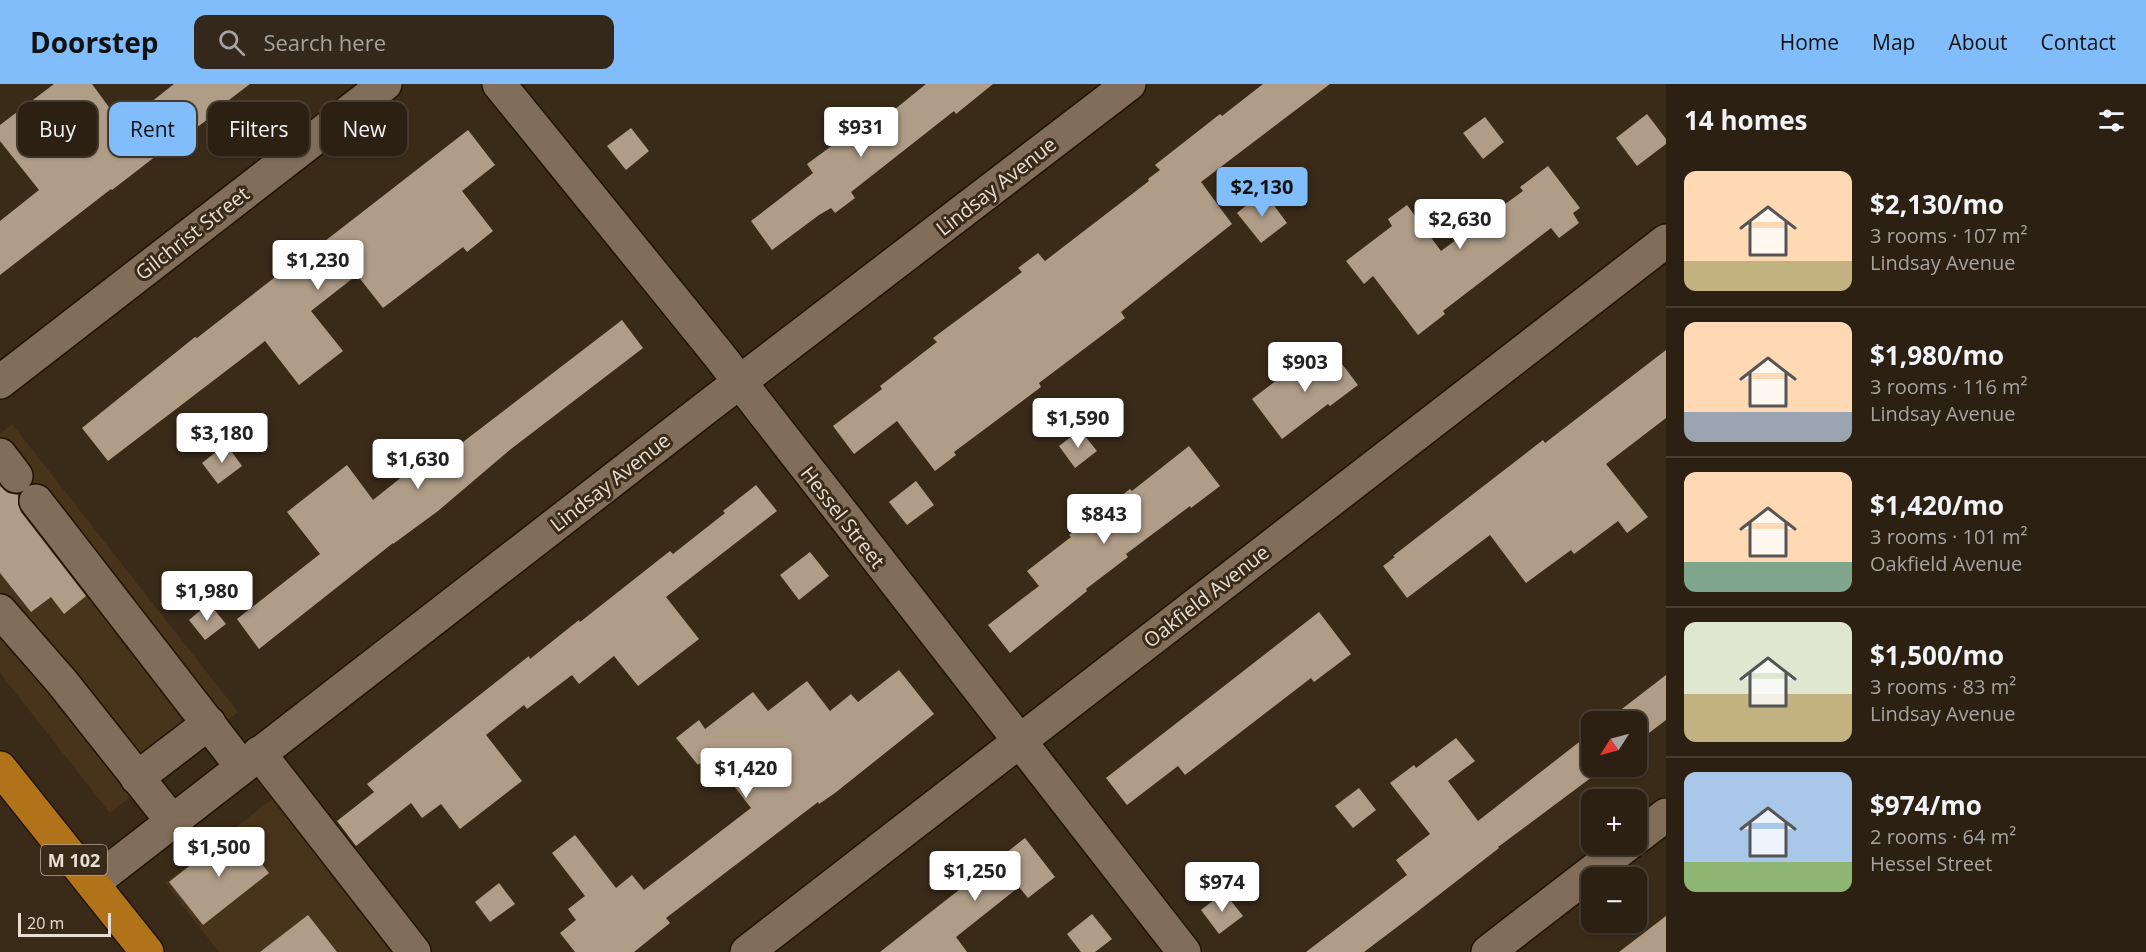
<!DOCTYPE html>
<html lang="en">
<head>
<meta charset="utf-8">
<style>
  :root { --surface:#2c2013; --page:#34281c; --text:#f1f3f6; --muted:#a6a3a0; --line:#483e33; --accent:#80bdfa }
  body { margin:0; font-family:"Open Sans",sans-serif; background:var(--page); color:var(--text); height:100vh; display:flex; flex-direction:column; font-size:22px; white-space:nowrap }
  * { box-sizing:border-box; margin:0 }
  p { font-size:20px; color:var(--muted) }
  .icon { flex:none; width:33px; height:33px; fill:none; stroke:currentColor; stroke-width:2; stroke-linecap:round; stroke-linejoin:round }
  .map { position:relative; flex:1; overflow:hidden }
  .details { display:flex; flex-direction:column; background:var(--surface); width:480px }
  .details>* { flex:none }
  .top-card { position:absolute; left:18px; top:18px; width:570px; height:54px; display:flex; gap:12px }
  .needle { width:39px; rotate:234deg }
  .controls { position:absolute; left:1581px; top:627px; display:grid; gap:12px }
  .controls a { display:grid; place-items:center; width:66px; height:66px; border-radius:12px; background:var(--surface); box-shadow:0 2px 4px #0004,0 0 0 2px var(--line); font-size:30px }
  .scale { position:absolute; left:18px; bottom:15px; width:93px; box-sizing:border-box; padding-left:6px; border:3px solid #e8ded3; border-top:0; font-size:16px; line-height:21px; white-space:nowrap; color:#e8ded3; -webkit-text-stroke:4px #3a2b19; paint-order:stroke }
  .price { position:absolute; translate:-50% -51px; padding:0 14px; border-radius:6px; background:#fff; color:#222; font-size:20px; line-height:39px; filter:drop-shadow(0 2px 3px #0008) }
  .price::after { content:''; position:absolute; left:50%; top:36px; width:18px; height:14px; margin-left:-9px; background:inherit; clip-path:polygon(0 0,100% 0,50% 100%) }
  .price.active { background:var(--accent); color:#111 }
  ul { padding:0; list-style:none }
  li { display:flex; align-items:center; gap:18px; height:150px; padding:0 18px }
  li+li { border-top:2px solid var(--line) }
  li span { display:grid; place-items:center; flex:none; width:168px; height:120px; border-radius:12px; color:#555 }
  li>.icon { margin-inline-start:auto }
  span .icon { width:72px; height:72px; fill:#fffc; stroke-width:1 }
  li b { font-size:26px }
  h2 { display:flex; justify-content:space-between; align-items:center; height:72px; padding:0 18px; font-size:26px }
  .chip { padding:0 21px; border-radius:12px; background:var(--surface); box-shadow:0 2px 4px #0004,0 0 0 2px var(--line); font-size:21px; line-height:54px }
  .chip.active { background:var(--accent); color:#111 }
  header { display:flex; align-items:center; gap:36px; box-sizing:border-box; height:84px; padding:0 30px; background:var(--accent); color:#111 }
  header strong { font-size:28px }
  nav { display:flex; gap:33px; margin-inline-start:auto; font-size:21px }
  .search { width:420px; height:54px; background:var(--page); display:flex; align-items:center; gap:15px; box-sizing:border-box; padding:0 21px; border-radius:12px; color:var(--muted); font-size:22px }
  main { display:flex; flex:1; min-height:0 }
  .map>svg:first-child { display:block }
</style>
</head>
<body>
<header>
<strong>Doorstep</strong>
<div class="search"><svg class="icon" aria-label="search" viewBox="0 0 24 24"><circle cx="10" cy="10" r="6"/><path d="M15 15l6 6"/></svg>Search here</div>
<nav><a>Home</a><a>Map</a><a>About</a><a>Contact</a></nav>
</header>
<main>
<div class="map">
<svg width="1666" height="868" viewBox="0 0 1666 868">
  <rect width="100%" height="100%" fill="#3a2b19"/>
  <g fill="#48331b">
    <path d="M12,340L238,628L110,729L0,589V350Z"/>
    <path d="M277,711L400,868H219L165,799Z"/>
  </g>
  <g fill="#b09d88">
    <path d="M54,0H92L122,41L174,0H250L229,16L231,18L157,73L156,72L112,106L111,105L0,191V137L39,106L0,57V41Z"/>
    <path d="M926,0H993L956,30L954,27L851,108L855,114L835,129L831,124L819,131L772,166L751,137L813,89L807,80L844,53L838,45L861,27L873,43Z"/>
    <path d="M1263,0H1330L1201,98L1232,140L1121,228L1125,234L1039,299L1041,303L954,368L956,371L935,387L897,337L854,370L833,342L882,305L880,302L937,258L933,254L1022,188L1018,184L1038,169L1045,177L1149,97L1148,95L1160,86L1155,81L1220,30L1222,32Z"/>
    <path d="M1647,30L1666,55V60L1637,82L1616,54Z"/>
    <path d="M1485,33L1504,58L1483,75L1463,49Z"/>
    <path d="M631,44L649,67L626,86L607,62Z"/>
    <path d="M468,46L495,81L462,107L493,147L467,168L463,163L383,224L357,191L311,227L343,267L299,301L265,257L108,377L82,344L195,253L197,254L288,183L289,185Z"/>
    <path d="M1548,82L1580,124L1573,129L1579,139L1559,154L1551,144L1443,227L1445,230L1418,251L1373,192L1364,200L1346,177L1392,142L1388,135L1407,121L1441,167L1523,107L1520,103Z"/>
    <path d="M1258,112L1261,116L1267,112L1287,139L1261,159L1237,129Z"/>
    <path d="M622,236L643,264L511,365L438,427L393,460V459L259,565L237,535L320,470L287,428L347,381L373,416L423,376L429,384Z"/>
    <path d="M1329,263L1358,301L1330,322L1328,320L1282,355L1252,315L1281,293L1284,297Z"/>
    <path d="M1666,266V334L1606,380L1648,433L1627,449L1618,437L1574,470L1571,466L1526,499L1490,451L1407,514L1383,482L1395,473L1393,472L1543,356L1545,359Z"/>
    <path d="M1080,346L1097,367L1075,384L1059,362Z"/>
    <path d="M226,360L242,382L218,400L202,379Z"/>
    <path d="M1189,362L1220,402L1191,424L1190,422L1126,470L1128,473L1086,505L1087,507L1010,569L988,541L1039,502L1027,487L1071,453L1069,451L1130,405L1132,407Z"/>
    <path d="M916,397L934,421L907,441L889,418Z"/>
    <path d="M756,401L777,427L666,513L699,555L638,602L614,572L579,600L572,591L527,625L524,621L486,651L522,697L460,745L441,720L422,734L411,719L356,762L337,737L374,708L367,700L529,572L530,575L579,536L580,538L670,467L673,470L725,429L723,427Z"/>
    <path d="M0,402L8,409L18,411V420L21,428L86,512L64,530L51,513L31,528L0,489Z"/>
    <path d="M810,468L829,492L799,516L780,491Z"/>
    <path d="M209,519L226,540L205,556L189,536Z"/>
    <path d="M1319,528L1351,570L1314,598L1311,594L1185,691L1178,682L1127,721L1106,694Z"/>
    <path d="M899,586L934,630L835,709L819,720L818,718L666,834L670,839L634,868H575L560,849L576,836L568,825L585,812L552,769L575,751L616,804L632,791L644,806L751,724L710,671L698,681L676,654L699,636L705,645L753,608L768,627L807,597L830,627L851,610L858,618Z"/>
    <path d="M1666,591V636L1649,649L1640,637L1605,638Z"/>
    <path d="M1592,648V693L1498,763L1499,764L1413,831L1364,868H1306L1407,791L1396,776L1430,750L1390,699L1414,681L1416,684L1456,654L1475,677L1448,697L1478,737Z"/>
    <path d="M1359,704L1376,726L1353,744L1335,722Z"/>
    <path d="M235,746L269,789L203,841L169,798Z"/>
    <path d="M1025,754L1055,793L1028,814L1019,803L956,853L967,868H880Z"/>
    <path d="M499,799L515,820L490,838L475,818Z"/>
    <path d="M1224,808L1243,832L1219,850L1201,826Z"/>
    <path d="M1092,830L1112,855L1095,868H1081L1067,850Z"/>
    <path d="M308,831L337,868H260Z"/>
    <path d="M1666,832V868H1619Z"/>
  </g>
  <g fill="none" stroke-linecap="round" stroke-linejoin="round">
    <defs>
      <g id="minor">
        <path d="M499,0L718,270L1184,868"/>
        <path d="M0,298L385,0"/>
        <path d="M0,371L16,392"/>
        <path d="M36,417L242,683"/>
        <path d="M0,527L62,598L172,737"/>
        <path d="M259,669L414,868"/>
        <path d="M137,694L209,639"/>
        <path d="M1636,754L1666,731"/>
        <path d="M93,799L707,323L1129,0"/>
        <path d="M747,868L1666,157"/>
        <path d="M1488,868L1628,760"/>
      </g>
      <path id="highway" d="M0,684L147,868"/>
    </defs>
    <use href="#minor" stroke="#211303" stroke-width="36"/>
    <use href="#highway" stroke="#211303" stroke-width="36"/>
    <use href="#minor" stroke="#806e5a" stroke-width="33"/>
    <use href="#highway" stroke="#b1731a" stroke-width="33"/>
  </g>
  <g text-anchor="middle" dominant-baseline="central" stroke-width="6" stroke-linejoin="round" paint-order="stroke">
    <rect fill="#3a2b19" stroke="#b4a89b" stroke-width="1.5" x="41" y="761" width="66" height="30" rx="4.5"/>
    <g font-size="18" font-weight="bold" fill="#e8ded3">
      <text x="74" y="776">M 102</text>
    </g>
    <g font-size="20" fill="#e8ded3" stroke="#3a2b19">
      <text transform="translate(996 102) rotate(-38)">Lindsay Avenue</text>
      <text transform="translate(192 149) rotate(-38)">Gilchrist Street</text>
      <text transform="translate(610 398) rotate(-38)">Lindsay Avenue</text>
      <text transform="translate(843 433) rotate(52)">Hessel Street</text>
      <text transform="translate(1206 512) rotate(-38)">Oakfield Avenue</text>
    </g>
  </g>
</svg>
<div class="controls">
<a><svg class="needle" viewBox="-14 -14 28 28"><path d="M0-13l5 13h-10z" fill="#e53935"/><path d="M0 13l5-13h-10z" fill="#a6a3a0"/></svg></a>
<a>+</a>
<a>−</a>
</div>
<div class="scale">20 m</div>
<b class="price" style="left:861px;top:74px">$931</b>
<b class="price active" style="left:1262px;top:134px">$2,130</b>
<b class="price" style="left:1460px;top:166px">$2,630</b>
<b class="price" style="left:318px;top:207px">$1,230</b>
<b class="price" style="left:1305px;top:309px">$903</b>
<b class="price" style="left:1078px;top:365px">$1,590</b>
<b class="price" style="left:222px;top:380px">$3,180</b>
<b class="price" style="left:418px;top:406px">$1,630</b>
<b class="price" style="left:1104px;top:461px">$843</b>
<b class="price" style="left:207px;top:538px">$1,980</b>
<b class="price" style="left:746px;top:715px">$1,420</b>
<b class="price" style="left:219px;top:794px">$1,500</b>
<b class="price" style="left:975px;top:818px">$1,250</b>
<b class="price" style="left:1222px;top:829px">$974</b>
<div class="top-card">
<a class="chip">Buy</a>
<a class="chip active">Rent</a>
<a class="chip">Filters</a>
<a class="chip">New</a>
</div>
</div>
<section class="details">
<h2>14 homes<svg class="icon" aria-label="filters" viewBox="0 0 24 24"><path d="M4 7h16M4 17h16"/><circle cx="9" cy="7" r="2"/><circle cx="15" cy="17" r="2"/></svg></h2>
<ul>
<li><span style="background:linear-gradient(#ffd9b3 75%,#c2b280 0)"><svg class="icon" aria-label="home" viewBox="0 0 24 24"><path d="M3 11l9-7 9 7M6 9v11h12V9"/></svg></span><div><b>$2,130/mo</b><p>3 rooms · 107 m²</p><p>Lindsay Avenue</p></div></li>
<li><span style="background:linear-gradient(#ffd9b3 75%,#9aa5b1 0)"><svg class="icon" aria-label="home" viewBox="0 0 24 24"><path d="M3 11l9-7 9 7M6 9v11h12V9"/></svg></span><div><b>$1,980/mo</b><p>3 rooms · 116 m²</p><p>Lindsay Avenue</p></div></li>
<li><span style="background:linear-gradient(#ffd9b3 75%,#7fa58c 0)"><svg class="icon" aria-label="home" viewBox="0 0 24 24"><path d="M3 11l9-7 9 7M6 9v11h12V9"/></svg></span><div><b>$1,420/mo</b><p>3 rooms · 101 m²</p><p>Oakfield Avenue</p></div></li>
<li><span style="background:linear-gradient(#dfe7d0 60%,#c2b280 0)"><svg class="icon" aria-label="home" viewBox="0 0 24 24"><path d="M3 11l9-7 9 7M6 9v11h12V9"/></svg></span><div><b>$1,500/mo</b><p>3 rooms · 83 m²</p><p>Lindsay Avenue</p></div></li>
<li><span style="background:linear-gradient(#a9c7e8 75%,#8fb573 0)"><svg class="icon" aria-label="home" viewBox="0 0 24 24"><path d="M3 11l9-7 9 7M6 9v11h12V9"/></svg></span><div><b>$974/mo</b><p>2 rooms · 64 m²</p><p>Hessel Street</p></div></li>
</ul>
</section>
</main>
</body>
</html>
